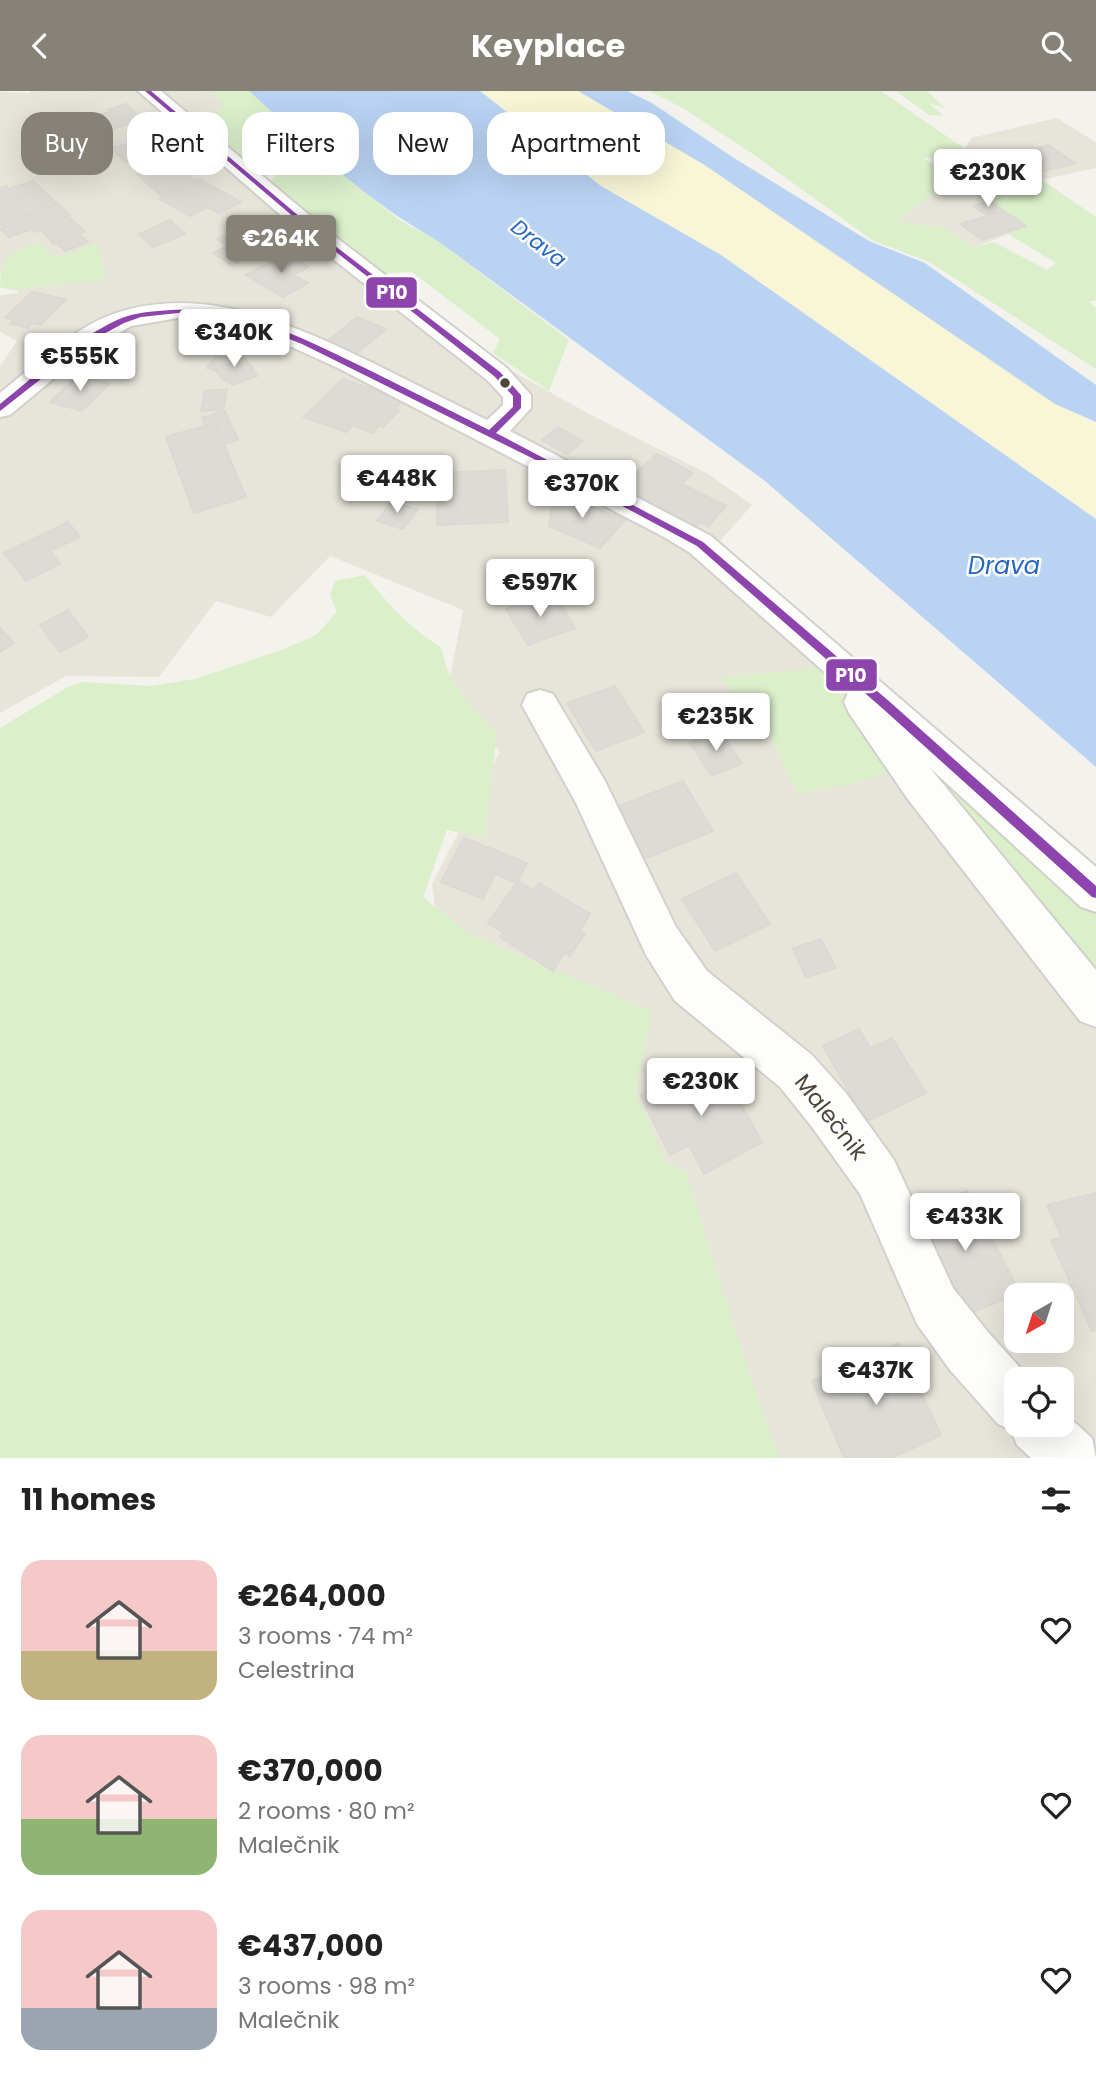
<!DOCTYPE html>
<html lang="en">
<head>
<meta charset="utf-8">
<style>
  :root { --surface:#fff; --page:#f6f6f6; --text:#222; --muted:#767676; --accent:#868277 }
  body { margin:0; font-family:Poppins,sans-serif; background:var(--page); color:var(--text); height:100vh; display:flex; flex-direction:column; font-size:26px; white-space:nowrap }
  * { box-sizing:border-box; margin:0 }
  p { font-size:23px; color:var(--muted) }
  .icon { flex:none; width:38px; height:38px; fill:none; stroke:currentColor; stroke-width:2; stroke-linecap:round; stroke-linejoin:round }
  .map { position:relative; height:1367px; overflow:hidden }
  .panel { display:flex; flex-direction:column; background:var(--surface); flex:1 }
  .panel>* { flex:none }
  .top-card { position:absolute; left:21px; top:21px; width:700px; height:63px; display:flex; gap:14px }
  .needle { width:46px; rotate:219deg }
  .buttons { position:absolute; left:1004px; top:1192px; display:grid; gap:14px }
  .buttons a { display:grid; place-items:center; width:70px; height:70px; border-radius:14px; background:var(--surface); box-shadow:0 7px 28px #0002; font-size:35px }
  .price { position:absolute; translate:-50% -60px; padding:0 16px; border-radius:7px; background:#fff; color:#222; font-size:23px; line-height:46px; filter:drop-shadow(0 2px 4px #0008) }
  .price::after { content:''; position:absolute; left:50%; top:42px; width:21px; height:16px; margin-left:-10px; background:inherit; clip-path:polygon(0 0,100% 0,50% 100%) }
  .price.active { background:var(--accent); color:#fff }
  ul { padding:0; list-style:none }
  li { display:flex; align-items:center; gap:21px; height:175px; padding:0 21px }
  li span { display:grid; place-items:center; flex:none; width:196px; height:140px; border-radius:21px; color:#555 }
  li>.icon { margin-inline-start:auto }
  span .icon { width:84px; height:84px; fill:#fffc; stroke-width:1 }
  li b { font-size:30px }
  h2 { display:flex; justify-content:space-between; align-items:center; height:84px; padding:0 21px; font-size:30px }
  .chip { padding:0 24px; border-radius:21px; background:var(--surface); box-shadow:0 7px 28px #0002; font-size:24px; line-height:63px }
  .chip.active { background:var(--accent); color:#fff }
  header { display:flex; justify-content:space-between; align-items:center; height:91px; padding:0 21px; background:var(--accent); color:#fff; font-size:32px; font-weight:700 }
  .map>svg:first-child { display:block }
</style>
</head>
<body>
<header><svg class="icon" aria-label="back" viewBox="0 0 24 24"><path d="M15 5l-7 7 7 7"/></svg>Keyplace<svg class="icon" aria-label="search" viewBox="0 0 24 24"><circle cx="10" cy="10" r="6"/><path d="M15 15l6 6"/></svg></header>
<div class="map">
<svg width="1096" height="1367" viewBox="0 0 1096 1367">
  <rect width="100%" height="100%" fill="#f3f2ed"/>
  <g fill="#e7e5da" fill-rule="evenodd">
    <path d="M30,0H226L240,13L191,28L503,275L591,324L708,383L752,414L720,450L1096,782V1367H598L602,1016L648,942L532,915L443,877L432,793L500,661L448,597L463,519L330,465L271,526L216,510L159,586L66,585L0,622V275L17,250L0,241V204L19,202L0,181V1L31,2ZM1017,1204H1062V1250H1017ZM1017,1288H1062V1334H1017Z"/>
    <path d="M1057,27L1096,51V77L1031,91L1003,93L988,107L1028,136L974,156L944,137L896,130L982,70L965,58L971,47Z"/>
  </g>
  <g fill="#dbefcb">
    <path d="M217,0H249L355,94L401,130L435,148L569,249L549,300L493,262L500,248L412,181L383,182L312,130L269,92L277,82L271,80L265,88L193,27L225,16L211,3Z"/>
    <path d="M649,0H881L965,58L924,68L958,87L896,130L945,137L974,156L994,151L1047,179L1056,172L1008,143L1027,135L987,107L1012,87L1019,92L1042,89L1096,126V209L1089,211L1096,217V278L929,171L872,149L750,61L681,16Z"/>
    <path d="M896,0H927L945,17L929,12L943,25L929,24Z"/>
    <path d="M40,151L54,167L98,152L106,188L12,199L0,196C0,164 13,162 40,151Z"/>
    <path d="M365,484C388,513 409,537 441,556C449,596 470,613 497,641L485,747L447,739L423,806L468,842L652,920L636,1001L666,1071L686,1081L742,1260L779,1367H0V637L68,596L83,591L151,595L195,588L284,558L316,544L337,521L330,504L335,490Z"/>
    <path d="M817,574L855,619L898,678L855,692L798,703L768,640L720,586L803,579Z"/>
    <path d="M962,695L1096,818V892L946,708Z"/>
  </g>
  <path fill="#f8f6d6" d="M480,0H578L703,73L1055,313L1096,331V428L721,164L601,95Z"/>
  <g fill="#bad3f3">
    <path d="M249,0H480L601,95L721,164L1096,428V676L765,390L435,148C366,110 307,53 249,0Z"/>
    <path d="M578,0H627L652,12L734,67L869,150L925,172L1096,294V331L1055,313L703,73Z"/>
  </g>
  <g fill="#dddbd5" stroke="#dbd9d2" stroke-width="2">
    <path d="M126,13L142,29L95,43L84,32L101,27L98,24L110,21L108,19Z"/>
    <path d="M150,45L166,57L126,71L111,58Z"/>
    <path d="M1048,54L1075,72L1040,81L1021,69L1039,64L1031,59Z"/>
    <path d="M159,62L170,72L174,71L194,90L199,88L241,111L219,122L208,116L190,125L160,108L162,106L137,83L146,80L136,70Z"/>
    <path d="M33,90L57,113L0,133V97L6,95L9,98Z"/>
    <path d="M989,110L1004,120L988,125L973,115Z"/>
    <path d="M58,113L70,124L41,135L29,123Z"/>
    <path d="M1004,120L1026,135L982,149L960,133Z"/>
    <path d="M29,123L41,135L9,146L1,138L4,137L0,133Z"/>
    <path d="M68,125L85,141L54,153L41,139L35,141L32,138Z"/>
    <path d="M170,129L185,143L153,156L139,143Z"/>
    <path d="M245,135L258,143L273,135L291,145L232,174L213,162L227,155L217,148Z"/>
    <path d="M79,143L88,151L65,160L57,152Z"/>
    <path d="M287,162L309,176L293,184L308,192L283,206L246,184Z"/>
    <path d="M32,201L66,208L41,234L32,232L28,237L10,233L14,229L5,227Z"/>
    <path d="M357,226L386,238L353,265L324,253Z"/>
    <path d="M216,265L239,269L215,279L207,277Z"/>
    <path d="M244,267L254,278L224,290L215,279Z"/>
    <path d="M252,279L257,285L232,294L227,289Z"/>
    <path d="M78,284L109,293L82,320L50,311Z"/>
    <path d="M343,288L403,309L395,318L399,319L383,336L379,334L373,342L353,334L346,341L304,326Z"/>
    <path d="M227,298L223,319L201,320L205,300Z"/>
    <path d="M225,320L238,349L224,353L215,332L205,335L202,327Z"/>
    <path d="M215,332L233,375L182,390L166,346Z"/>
    <path d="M558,336L583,350L567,363L542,349Z"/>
    <path d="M657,363L693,382L656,418L619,398Z"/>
    <path d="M233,375L246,406L194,422L182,390Z"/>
    <path d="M505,379L508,431L437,434V382Z"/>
    <path d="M682,393L726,415L708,435L699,431L693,437L656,418Z"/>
    <path d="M554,399L625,429L600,457L549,435Z"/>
    <path d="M392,410L418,419L403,438L377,430Z"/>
    <path d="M68,431L80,446L50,460L60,473L26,490L4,462Z"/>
    <path d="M553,501L575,537L528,554L506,518Z"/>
    <path d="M68,519L88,546L60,561L40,534Z"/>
    <path d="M0,537L14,552L0,561Z"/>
    <path d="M615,595L644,641L596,660L567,612Z"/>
    <path d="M719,639L742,672L712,685L690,652Z"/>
    <path d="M683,690L713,740L644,768L616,716Z"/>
    <path d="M464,747L505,763L483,808L441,791Z"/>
    <path d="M505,763L527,772L517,792L495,783Z"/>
    <path d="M736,782L770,833L715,860L682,808Z"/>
    <path d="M518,790L534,800L539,792L590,823L580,839L585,842L570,865L564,862L553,880L500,846L503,842L488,832Z"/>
    <path d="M821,848L836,877L806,886L793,857Z"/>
    <path d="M859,938L870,957L892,947L926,1002L866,1031L823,955Z"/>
    <path d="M700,974L709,991L724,983L762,1051L704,1083L689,1054L670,1064L640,1004Z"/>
    <path d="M967,1100L1020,1202L965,1224L909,1123Z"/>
    <path d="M1096,1102V1139L1062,1147L1047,1114Z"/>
    <path d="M1096,1139V1239L1092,1240L1051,1149Z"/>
    <path d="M898,1252L941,1344L892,1367H844L812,1290Z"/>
  </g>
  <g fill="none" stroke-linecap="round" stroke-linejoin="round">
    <defs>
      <g id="minor">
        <path d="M138,0H161L333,144L507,277L531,304V317L510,340L711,445L1096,776V821L1081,816L930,677L1096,879V936L1080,930L907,707L849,622L844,611L848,602L689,461L664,446L338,277L274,248L228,232L178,227L131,235L76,269L10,324L0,326V302C35,274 70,239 113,223C204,192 292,233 373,272C411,291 449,310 487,329L503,314V306L487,289L315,154Z"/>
        <path d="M540,599L553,603L605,690L676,836L707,880L812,964L846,1002L894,1069L953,1197L988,1241L1030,1288H1017V1334H1062V1320L1092,1347L1096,1367H1031L1017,1354L1011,1339L998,1333L950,1279L917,1233L860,1103L812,1036L780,996L675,910L646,864L576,712L522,614L527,603Z"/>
      </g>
    </defs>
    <use href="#minor" stroke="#d1d0ca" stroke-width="4"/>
    <use href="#minor" fill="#fdfdfc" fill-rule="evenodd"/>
    <defs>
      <path id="bus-1" d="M145,0H151L326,148L500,281L521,304V317L496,342L703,451L890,611L1096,795V807L1092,806L882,617L697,455L540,371L302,253L259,236L216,224L178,222L141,226L124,232L87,252L0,320V313C37,283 73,250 117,229C130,223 144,221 158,220C239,211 304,248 375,282C413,301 451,320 489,339L513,316V305L494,285L322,150Z"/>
    </defs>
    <use href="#bus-1" stroke="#fff" stroke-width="6"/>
    <use href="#bus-1" fill="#8e44ad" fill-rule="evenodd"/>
  </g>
  <circle fill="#4b4637" stroke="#fff" stroke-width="2.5" cx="505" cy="292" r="6"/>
  <g text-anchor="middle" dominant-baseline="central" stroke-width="5" stroke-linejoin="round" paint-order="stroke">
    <g font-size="21" font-style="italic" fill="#2666c0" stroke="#fff">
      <text transform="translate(539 152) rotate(38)">Drava</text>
    </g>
    <g font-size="23" fill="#4b4637" stroke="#fff">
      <text transform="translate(831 1026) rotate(52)">Malečnik</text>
    </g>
    <g font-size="24" font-style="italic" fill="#2666c0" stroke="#fff">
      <text x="1004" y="474">Drava</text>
    </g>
  </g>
  <g stroke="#fff" stroke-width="2.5">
    <rect x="365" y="185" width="53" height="33" rx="7" fill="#8e44ad"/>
    <rect x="825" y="567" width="53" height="34" rx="7" fill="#8e44ad"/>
  </g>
  <g font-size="19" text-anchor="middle" font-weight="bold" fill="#fff">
    <text x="392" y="208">P10</text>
    <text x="851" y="591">P10</text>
  </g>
</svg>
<div class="buttons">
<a><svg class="needle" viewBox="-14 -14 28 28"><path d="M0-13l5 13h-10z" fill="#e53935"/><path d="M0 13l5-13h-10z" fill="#767676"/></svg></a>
<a><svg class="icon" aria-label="locate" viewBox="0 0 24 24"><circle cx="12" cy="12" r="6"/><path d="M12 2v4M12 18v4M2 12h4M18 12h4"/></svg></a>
</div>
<b class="price" style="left:988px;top:118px">€230K</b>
<b class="price active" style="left:281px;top:184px">€264K</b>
<b class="price" style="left:234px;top:278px">€340K</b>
<b class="price" style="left:80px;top:302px">€555K</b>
<b class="price" style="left:397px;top:424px">€448K</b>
<b class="price" style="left:582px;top:429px">€370K</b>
<b class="price" style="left:540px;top:528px">€597K</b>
<b class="price" style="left:716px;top:662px">€235K</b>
<b class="price" style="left:701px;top:1027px">€230K</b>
<b class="price" style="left:965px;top:1162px">€433K</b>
<b class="price" style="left:876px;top:1316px">€437K</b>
<div class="top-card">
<a class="chip active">Buy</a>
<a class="chip">Rent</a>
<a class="chip">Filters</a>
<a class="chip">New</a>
<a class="chip">Apartment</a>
</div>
</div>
<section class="panel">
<h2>11 homes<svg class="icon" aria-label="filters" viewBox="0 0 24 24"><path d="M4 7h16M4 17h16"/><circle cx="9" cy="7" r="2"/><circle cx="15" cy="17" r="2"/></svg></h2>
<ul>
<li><span style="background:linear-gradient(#f6c9c9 65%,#c2b280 0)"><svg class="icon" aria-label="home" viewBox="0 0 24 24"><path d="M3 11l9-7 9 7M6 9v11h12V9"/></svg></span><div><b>€264,000</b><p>3 rooms · 74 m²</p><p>Celestrina</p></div><svg class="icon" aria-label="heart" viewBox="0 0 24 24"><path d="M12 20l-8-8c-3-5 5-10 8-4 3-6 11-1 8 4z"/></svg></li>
<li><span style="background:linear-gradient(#f6c9c9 60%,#8fb573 0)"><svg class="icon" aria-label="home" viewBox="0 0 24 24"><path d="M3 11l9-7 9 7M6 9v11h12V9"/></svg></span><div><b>€370,000</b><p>2 rooms · 80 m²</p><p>Malečnik</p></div><svg class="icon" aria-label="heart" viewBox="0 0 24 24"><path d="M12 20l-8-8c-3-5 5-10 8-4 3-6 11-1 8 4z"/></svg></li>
<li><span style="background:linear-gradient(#f6c9c9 70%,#9aa5b1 0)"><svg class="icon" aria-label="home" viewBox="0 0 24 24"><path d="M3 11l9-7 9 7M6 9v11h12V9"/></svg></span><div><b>€437,000</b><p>3 rooms · 98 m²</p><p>Malečnik</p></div><svg class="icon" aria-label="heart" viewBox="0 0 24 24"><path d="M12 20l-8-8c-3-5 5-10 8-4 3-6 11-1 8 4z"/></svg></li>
</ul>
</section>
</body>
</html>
